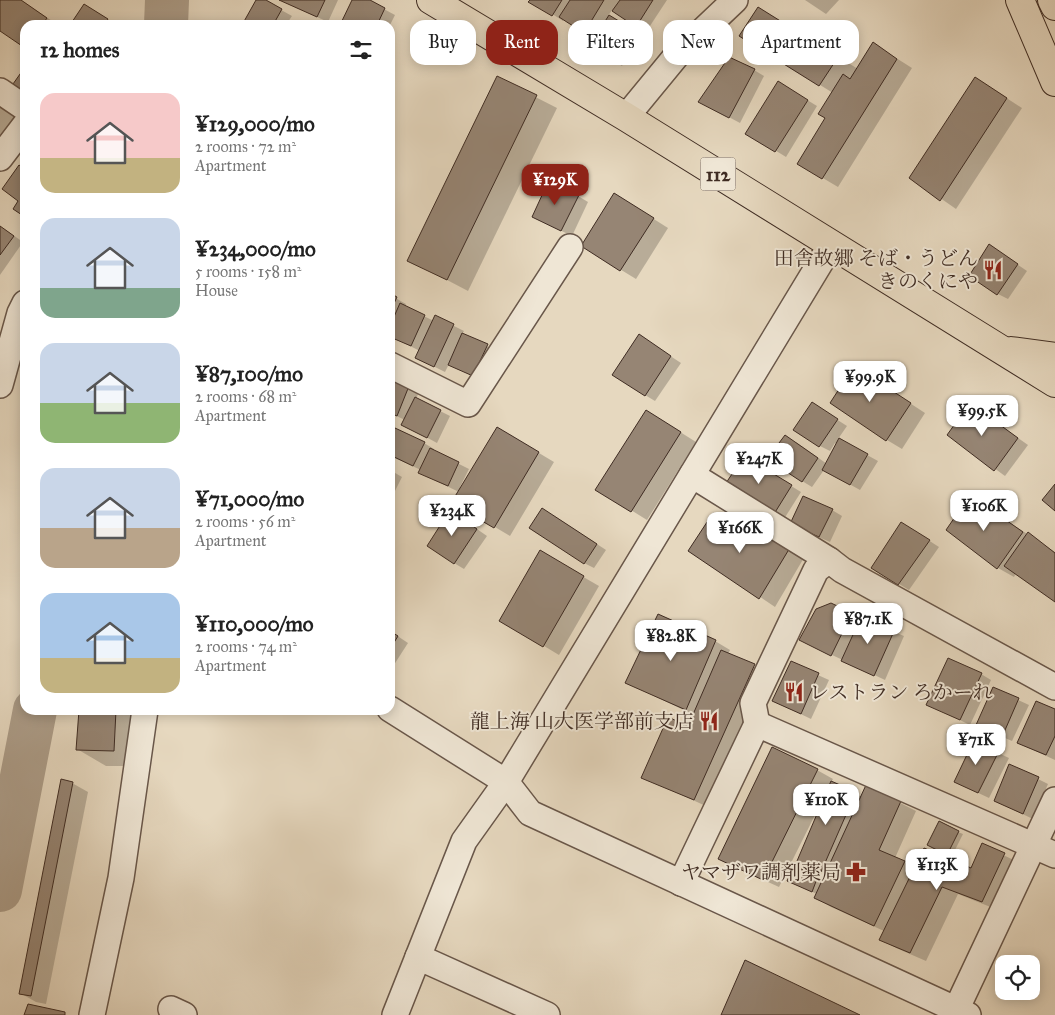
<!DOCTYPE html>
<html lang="en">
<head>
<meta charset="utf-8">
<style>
  :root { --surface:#fff; --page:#f6f6f6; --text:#222; --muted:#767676; --accent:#8f2418 }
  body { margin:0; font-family:"IM FELL Great Primer","Noto Serif JP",serif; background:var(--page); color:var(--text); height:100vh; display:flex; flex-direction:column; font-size:19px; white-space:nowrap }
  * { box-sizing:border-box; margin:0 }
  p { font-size:16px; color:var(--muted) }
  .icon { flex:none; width:28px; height:28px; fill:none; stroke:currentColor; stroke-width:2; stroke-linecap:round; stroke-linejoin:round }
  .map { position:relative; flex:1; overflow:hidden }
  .drawer { position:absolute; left:20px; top:20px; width:375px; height:695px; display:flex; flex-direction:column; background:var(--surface); border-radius:15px; box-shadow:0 2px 12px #0003 }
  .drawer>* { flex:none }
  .guide { position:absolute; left:410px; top:20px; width:475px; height:45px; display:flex; gap:10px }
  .tools { position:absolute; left:995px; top:955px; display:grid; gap:10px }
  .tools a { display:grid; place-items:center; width:45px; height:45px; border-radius:10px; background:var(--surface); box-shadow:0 2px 12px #0003; font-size:25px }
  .price { position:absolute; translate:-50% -42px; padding:0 11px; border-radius:10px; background:#fff; color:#222; font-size:16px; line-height:32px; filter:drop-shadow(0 1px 2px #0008) }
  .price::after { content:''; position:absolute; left:50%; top:30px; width:15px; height:11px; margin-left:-8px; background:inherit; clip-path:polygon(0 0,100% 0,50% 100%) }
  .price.current { background:var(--accent); color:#fff }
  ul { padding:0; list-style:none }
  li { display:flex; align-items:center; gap:15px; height:125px; padding:0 20px }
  li span { display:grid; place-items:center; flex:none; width:140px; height:100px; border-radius:15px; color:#555 }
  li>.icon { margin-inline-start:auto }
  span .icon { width:60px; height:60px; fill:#fffc; stroke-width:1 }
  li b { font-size:21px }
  h2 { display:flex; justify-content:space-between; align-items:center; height:60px; padding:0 20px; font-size:21px }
  .tag { padding:0 18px; border-radius:15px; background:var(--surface); box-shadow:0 2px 12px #0003; font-size:18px; line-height:45px }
  .tag.current { background:var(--accent); color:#fff }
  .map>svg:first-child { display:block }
</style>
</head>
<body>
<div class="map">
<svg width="1055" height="1015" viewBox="0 0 1055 1015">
  <rect width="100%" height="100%" fill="#e6d8bf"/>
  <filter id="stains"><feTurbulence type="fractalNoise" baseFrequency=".004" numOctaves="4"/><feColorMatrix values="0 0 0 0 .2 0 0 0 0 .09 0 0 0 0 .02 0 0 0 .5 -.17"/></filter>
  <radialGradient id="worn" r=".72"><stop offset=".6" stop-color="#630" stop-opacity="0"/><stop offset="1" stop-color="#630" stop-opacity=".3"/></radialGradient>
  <g fill="#0003">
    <path d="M0,0H21L58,25H25V46L0,29Z"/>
    <path d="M258,0H263L292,16L286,25H243Z"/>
    <path d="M280,0H338L328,22Z"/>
    <path d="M354,0H367L395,15L390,25H341Z"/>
    <path d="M531,0H667L646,32L612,10L608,16L641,35L622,66L591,47L596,38L564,19L563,21Z"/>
    <path d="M805,0H839L826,14Z"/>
    <path d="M95,11L116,25H71Z"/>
    <path d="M787,25L858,69L874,44L912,68L838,187L799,164L827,117L833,93L741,36Z"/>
    <path d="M754,70L764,76L740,123L710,107Z"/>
    <path d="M498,78L557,108L468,291L409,260Z"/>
    <path d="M991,88L1022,108L956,209L910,177Z"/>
    <path d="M789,89L817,106L786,157L747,133Z"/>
    <path d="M0,107L14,117L0,137Z"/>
    <path d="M578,196L588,202L572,236L543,222Z"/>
    <path d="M630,204L668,228L636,279L582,246Z"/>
    <path d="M0,226L23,242L0,275Z"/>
    <path d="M999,252L1027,271L1008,299L998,294Z"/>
    <path d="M390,295L406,304L405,307L434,321L436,317L464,331L462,334L497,351L484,381L449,364L445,372L427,363L420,351L390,336Z"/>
    <path d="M649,342L681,363L655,401L645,395Z"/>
    <path d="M870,377L925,413L902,449L887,440Z"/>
    <path d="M390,379L419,392L416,399L450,416L437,443L413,430L405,420L390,413Z"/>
    <path d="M822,410L847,426L838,439L878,461L860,490L824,470L812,487L802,481L796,442L827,464L837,444L835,443L830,451L820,446Z"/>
    <path d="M980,411L1028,445L1005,476L949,435Z"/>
    <path d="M661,420L696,442L647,520L597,489Z"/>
    <path d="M497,428L554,462L510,536L453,502L459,492L430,478L421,470L390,456V429L424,443L434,449L433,451L469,469L460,487L462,488Z"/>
    <path d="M745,458L801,492L784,519L774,513Z"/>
    <path d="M390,470L402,477L390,501Z"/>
    <path d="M970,497L1055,552V601L1016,573L1014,577L998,568L948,530Z"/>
    <path d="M832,510L842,516L830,542L802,530Z"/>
    <path d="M553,515L606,550L594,568L584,563Z"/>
    <path d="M461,518L487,536L464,569L454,563Z"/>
    <path d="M911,529L939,547L909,590L873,568Z"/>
    <path d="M766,532L805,556L775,607L690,550L759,543Z"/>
    <path d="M540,552L599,586L559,655L501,620Z"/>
    <path d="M851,614L904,636L885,680L811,645Z"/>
    <path d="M390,631L408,643L390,671Z"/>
    <path d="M715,641L730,650L728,654L769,674L710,808L643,777L688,727L694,715L627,683Z"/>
    <path d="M791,663L829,680L811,719L784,706Z"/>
    <path d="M981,674L991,680L970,725L927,704Z"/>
    <path d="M994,689L1029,705L1012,741L987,730Z"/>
    <path d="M80,710H145L143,766H106L77,749Z"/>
    <path d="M1055,710V760L1018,743Z"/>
    <path d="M975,742L1009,758L989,798L955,782Z"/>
    <path d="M817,770L833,779L831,782L862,797L867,786L916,811L895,858L915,868L971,869L982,845L1020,863L998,910L958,894L926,961L896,948L880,939L884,931L831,907L816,898L817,894L793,883L818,877L824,881L827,874L798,861L821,808L819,807L779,887L735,867Z"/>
    <path d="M1038,779L1048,784L1033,819L995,801Z"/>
    <path d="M72,783L88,792L46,1004L36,1002L20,993Z"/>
    <path d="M958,832L963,834L952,856L933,847Z"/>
  </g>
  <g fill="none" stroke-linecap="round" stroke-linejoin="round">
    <g stroke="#ad9e8a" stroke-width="44">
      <path d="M166,25L167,0"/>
      <path d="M0,890L35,710"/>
    </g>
  </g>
  <g fill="#968574" stroke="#3f2c23">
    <path d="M0,0H21L47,18L42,25H25V48L0,31Z"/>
    <path d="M256,0H266L282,9L273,25H242Z"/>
    <path d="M279,0H325L317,17Z"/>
    <path d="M352,0H370L385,8L377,25H340Z"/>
    <path d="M530,0H562L552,16L528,2Z"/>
    <path d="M570,0H604L584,33L559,17Z"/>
    <path d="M620,0H653L636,27L612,11Z"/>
    <path d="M84,4L108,19L104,25H70Z"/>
    <path d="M758,7L838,57L819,86L739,36Z"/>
    <path d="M609,15L632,29L611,61L589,47Z"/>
    <path d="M873,42L897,59L822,179L797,164L825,118L818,114L843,74L850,79Z"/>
    <path d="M729,57L755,69L729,118L698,102Z"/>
    <path d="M25,67V93L13,84Z"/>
    <path d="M497,76L537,95L447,280L407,261Z"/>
    <path d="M975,77L1007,98L940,201L909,178Z"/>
    <path d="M778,81L808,100L775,152L745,134Z"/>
    <path d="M19,165L25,169V217L13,209L18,201L2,189Z"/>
    <path d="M549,180L579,195L561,231L532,217Z"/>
    <path d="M614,193L654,218L620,271L581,246Z"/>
    <path d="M0,226L14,236L0,255Z"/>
    <path d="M989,244L1018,264L997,295L969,276Z"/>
    <path d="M390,293L397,297L390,312Z"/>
    <path d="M400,303L425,315L411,346L390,337V326Z"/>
    <path d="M435,315L454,324L434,367L415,358Z"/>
    <path d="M462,333L488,344L473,376L448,365Z"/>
    <path d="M639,334L671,356L645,396L612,375Z"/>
    <path d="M854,366L911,403L886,441L830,403Z"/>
    <path d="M390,377L409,386L397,416L390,413Z"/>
    <path d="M415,397L441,410L427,438L401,425Z"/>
    <path d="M812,402L838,419L819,447L793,430Z"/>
    <path d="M970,403L1018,438L994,471L947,435Z"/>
    <path d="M646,410L681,432L631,512L595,490Z"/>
    <path d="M497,427L539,452L494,528L451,503Z"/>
    <path d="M395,428L425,442L413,466L390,455V439Z"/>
    <path d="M785,435L818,458L802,482L767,459Z"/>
    <path d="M839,438L868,454L850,485L822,470Z"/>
    <path d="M430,448L459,462L448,486L418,473Z"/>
    <path d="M744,456L792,485L774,514L726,483Z"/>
    <path d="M1055,484V511L1042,500Z"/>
    <path d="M970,495L1023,532L997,569L946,530Z"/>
    <path d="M803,496L833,509L819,537L790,524Z"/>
    <path d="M542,508L597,544L584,564L529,528Z"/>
    <path d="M450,510L477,529L454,564L427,546Z"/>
    <path d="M713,513L758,542L766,530L791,546L759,599L688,551Z"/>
    <path d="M901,522L930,540L898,585L871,568Z"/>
    <path d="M1028,532L1055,553V602L1004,566Z"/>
    <path d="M540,550L584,576L543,647L499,621Z"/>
    <path d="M831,603L852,613L831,656L799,640L816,609Z"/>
    <path d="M658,614L716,640L686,710L625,683Z"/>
    <path d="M862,615L895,629L874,676L841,661Z"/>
    <path d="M390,631L398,636L390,649Z"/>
    <path d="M721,650L755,664L694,800L641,778L668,717L688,726Z"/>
    <path d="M948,658L982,673L960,720L926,705Z"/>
    <path d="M791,661L819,673L801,714L772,701Z"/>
    <path d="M993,687L1019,698L1002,737L976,725Z"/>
    <path d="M1036,701L1055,709V736L1046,755L1017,743Z"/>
    <path d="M79,710H116L114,751L76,750Z"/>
    <path d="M974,740L999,751L978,793L954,782Z"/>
    <path d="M772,747L818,769L763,880L718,859Z"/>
    <path d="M1009,764L1039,777L1023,814L994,801Z"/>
    <path d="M61,779L73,782L31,996L19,994Z"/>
    <path d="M831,781L856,792L821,872L797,861Z"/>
    <path d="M866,785L901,801L879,850L905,861L874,926L814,898Z"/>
    <path d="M939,821L959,831L947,855L927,845Z"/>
    <path d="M982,843L1005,853L982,902L942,887L910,953L879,940L924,848L971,868Z"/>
    <path d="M794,866L818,876L812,892L787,881Z"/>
    <path d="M745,960L860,1015H721Z"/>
    <path d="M28,1004L65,1012V1015H24Z"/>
  </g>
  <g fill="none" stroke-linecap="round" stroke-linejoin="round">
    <defs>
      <g id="minor">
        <path d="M0,91L25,108"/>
        <path d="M626,117L677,55L735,0"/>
        <path d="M0,158L25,125"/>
        <path d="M390,365L468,404L570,247"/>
        <path d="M0,385L20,313L25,303"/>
        <path d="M692,475L829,560"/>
        <path d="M390,709L506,782L530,813L968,1015"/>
        <path d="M757,724L753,703L816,570L829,560L842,570L1055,687"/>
        <path d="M681,883L757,724L1055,855"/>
        <path d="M418,957L547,1015"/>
        <path d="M171,1009L184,1015"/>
        <path d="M956,1010L1055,800"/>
        <path d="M92,1015L121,878L145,710"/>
        <path d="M395,1015L464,841L506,782L831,245"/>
      </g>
      <g id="highway">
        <path d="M431,0L626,117L1055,383"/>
        <path d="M1020,0L1055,82"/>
        <path d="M1052,0L1055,6"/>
        <path d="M1011,351L1055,357"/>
      </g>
    </defs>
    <use href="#minor" stroke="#69574a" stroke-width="28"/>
    <use href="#highway" stroke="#3f2c23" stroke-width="30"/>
    <use href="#minor" stroke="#efe6d5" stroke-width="25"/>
    <use href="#highway" stroke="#e6d8bf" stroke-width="28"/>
  </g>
  <defs>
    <symbol id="restaurant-bare" viewBox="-9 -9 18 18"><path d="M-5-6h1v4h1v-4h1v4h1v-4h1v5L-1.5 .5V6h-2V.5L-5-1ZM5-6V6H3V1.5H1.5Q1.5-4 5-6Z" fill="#8f2418" stroke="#efe6d5" stroke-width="2.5" paint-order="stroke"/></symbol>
    <symbol id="pharmacy-bare" viewBox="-9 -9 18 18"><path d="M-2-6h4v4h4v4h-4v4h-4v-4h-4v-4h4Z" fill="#8f2418" stroke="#efe6d5" stroke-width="2.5" paint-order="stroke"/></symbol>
  </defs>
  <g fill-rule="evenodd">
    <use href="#restaurant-bare" x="979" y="256" width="28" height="28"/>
    <use href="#restaurant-bare" x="780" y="678" width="28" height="28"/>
    <use href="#restaurant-bare" x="695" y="707" width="28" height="28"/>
    <use href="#pharmacy-bare" x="842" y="858" width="28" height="28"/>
  </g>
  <g text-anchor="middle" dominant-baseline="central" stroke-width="4" stroke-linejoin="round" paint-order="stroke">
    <rect fill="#efe6d5" stroke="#746458" stroke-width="1" x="700.5" y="157.5" width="35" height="33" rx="4"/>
    <g font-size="19" font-weight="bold" fill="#3f2c23">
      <text x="718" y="174">112</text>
    </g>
    <g font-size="20" fill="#3f2c23" stroke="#efe6d5" text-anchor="end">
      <text x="978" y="258">田舎故郷 そば・うどん<tspan x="978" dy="23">きのくにや</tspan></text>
      <text x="809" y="692" text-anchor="start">レストラン ろかーれ</text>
      <text x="694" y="721">龍上海 山大医学部前支店</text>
      <text x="841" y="872">ヤマザワ調剤薬局</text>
    </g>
  </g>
  <rect width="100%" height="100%" filter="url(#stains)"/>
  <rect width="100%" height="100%" fill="url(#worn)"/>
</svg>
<div class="tools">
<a><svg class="icon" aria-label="locate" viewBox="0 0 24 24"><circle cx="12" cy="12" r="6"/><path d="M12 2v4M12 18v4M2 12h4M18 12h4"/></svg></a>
</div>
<b class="price current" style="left:555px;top:206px">¥129K</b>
<b class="price" style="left:870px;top:403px">¥99.9K</b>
<b class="price" style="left:982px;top:437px">¥99.5K</b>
<b class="price" style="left:759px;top:485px">¥247K</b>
<b class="price" style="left:984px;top:532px">¥106K</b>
<b class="price" style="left:452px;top:537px">¥234K</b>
<b class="price" style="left:740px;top:554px">¥166K</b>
<b class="price" style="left:868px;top:645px">¥87.1K</b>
<b class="price" style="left:671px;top:662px">¥82.8K</b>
<b class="price" style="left:976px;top:766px">¥71K</b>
<b class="price" style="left:826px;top:826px">¥110K</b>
<b class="price" style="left:937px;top:891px">¥113K</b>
<div class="guide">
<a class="tag">Buy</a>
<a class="tag current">Rent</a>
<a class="tag">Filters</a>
<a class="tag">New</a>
<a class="tag">Apartment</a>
</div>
<section class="drawer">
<h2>12 homes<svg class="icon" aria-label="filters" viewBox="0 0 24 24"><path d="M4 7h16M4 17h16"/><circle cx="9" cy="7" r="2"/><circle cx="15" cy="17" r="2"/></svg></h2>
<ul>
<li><span style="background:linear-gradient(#f6c9c9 65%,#c2b280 0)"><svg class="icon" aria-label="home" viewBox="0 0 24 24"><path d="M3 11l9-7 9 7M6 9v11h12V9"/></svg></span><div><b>¥129,000/mo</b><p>2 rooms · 72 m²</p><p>Apartment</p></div></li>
<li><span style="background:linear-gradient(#c9d6e8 70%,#7fa58c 0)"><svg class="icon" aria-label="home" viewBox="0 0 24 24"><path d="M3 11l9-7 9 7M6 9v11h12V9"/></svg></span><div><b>¥234,000/mo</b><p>5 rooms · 158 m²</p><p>House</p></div></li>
<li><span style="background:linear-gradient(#c9d6e8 60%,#8fb573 0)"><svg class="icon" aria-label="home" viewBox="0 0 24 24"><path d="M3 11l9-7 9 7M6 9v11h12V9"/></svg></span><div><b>¥87,100/mo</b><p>2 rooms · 68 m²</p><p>Apartment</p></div></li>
<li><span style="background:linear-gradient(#c9d6e8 60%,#b9a48a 0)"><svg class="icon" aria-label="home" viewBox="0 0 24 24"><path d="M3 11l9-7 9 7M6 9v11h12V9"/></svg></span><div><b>¥71,000/mo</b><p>2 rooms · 56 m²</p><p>Apartment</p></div></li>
<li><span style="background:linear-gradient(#a9c7e8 65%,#c2b280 0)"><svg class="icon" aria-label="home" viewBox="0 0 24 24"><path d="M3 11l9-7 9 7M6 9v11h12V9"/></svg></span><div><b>¥110,000/mo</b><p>2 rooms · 74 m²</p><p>Apartment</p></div></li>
</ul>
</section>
</div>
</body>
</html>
